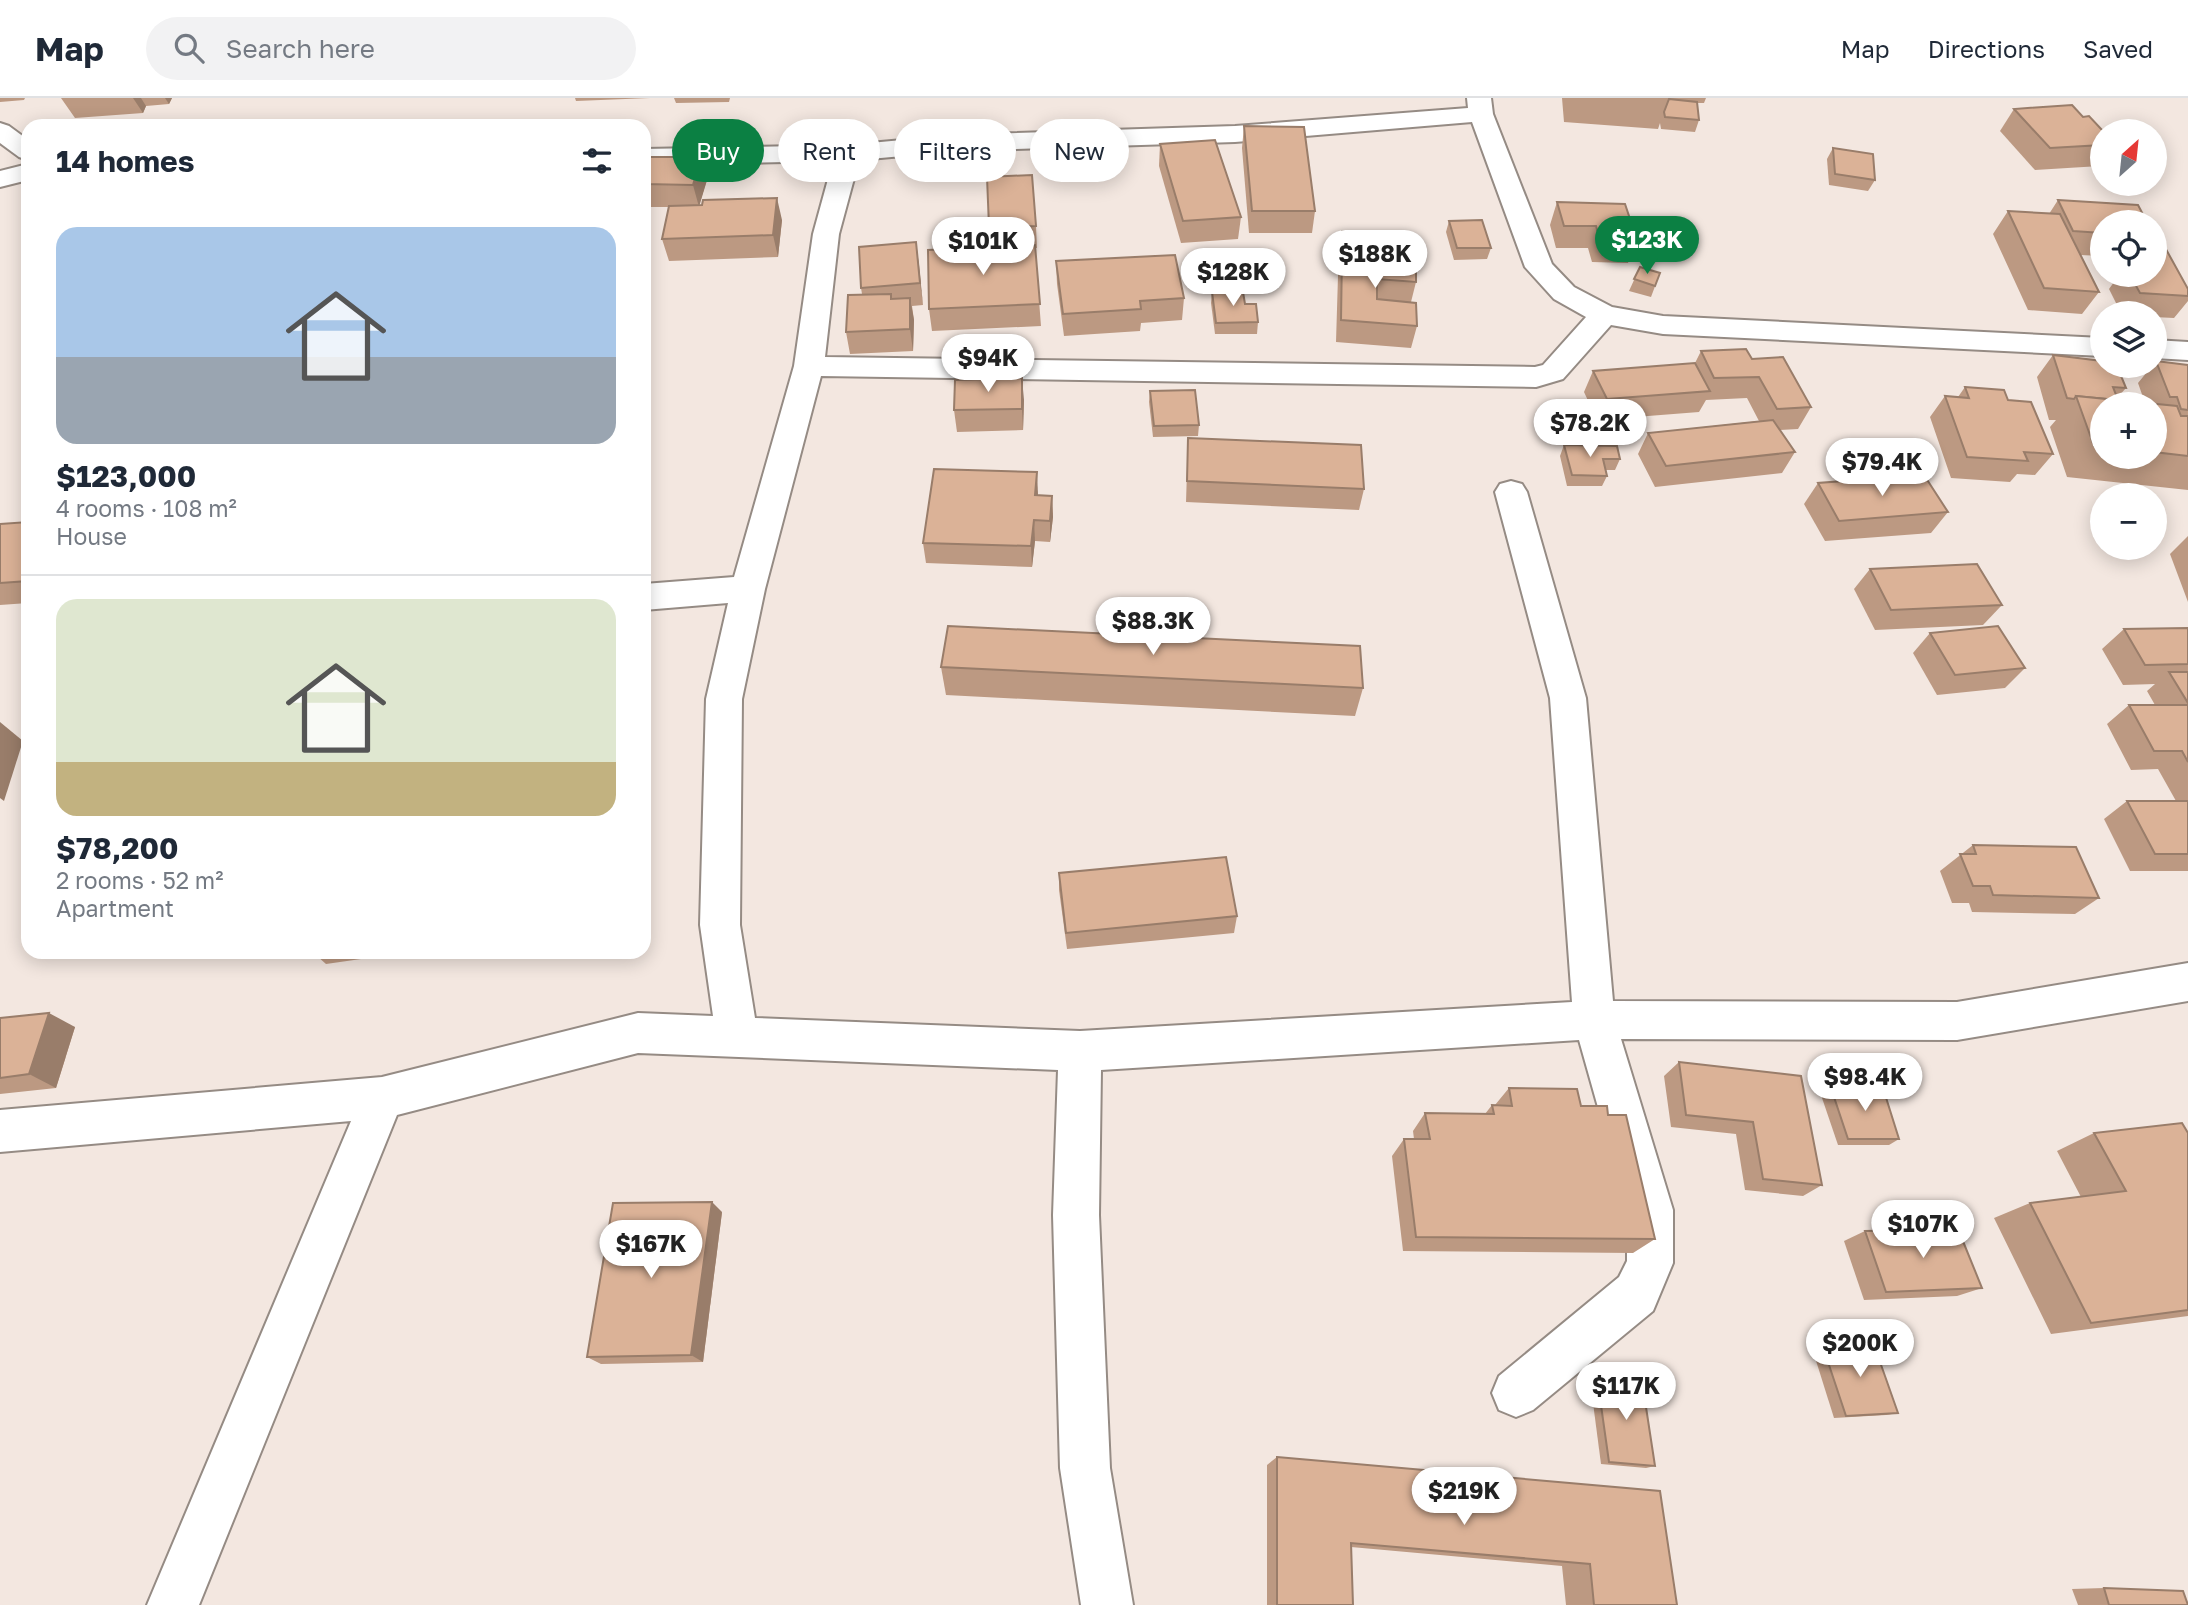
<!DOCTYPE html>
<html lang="en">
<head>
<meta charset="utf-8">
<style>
  :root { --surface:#fff; --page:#f2f2f3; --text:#1f2937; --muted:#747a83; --line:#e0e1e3; --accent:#0b8043 }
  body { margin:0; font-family:"Golos Text",sans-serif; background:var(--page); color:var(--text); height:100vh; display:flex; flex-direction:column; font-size:26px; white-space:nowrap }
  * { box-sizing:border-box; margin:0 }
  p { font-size:23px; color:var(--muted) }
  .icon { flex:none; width:38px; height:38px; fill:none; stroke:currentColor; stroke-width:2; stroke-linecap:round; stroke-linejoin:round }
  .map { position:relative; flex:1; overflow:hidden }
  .sheet { position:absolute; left:21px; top:21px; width:630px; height:840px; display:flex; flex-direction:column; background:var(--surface); border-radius:21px; box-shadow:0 4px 18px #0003 }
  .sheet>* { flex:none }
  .top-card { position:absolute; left:672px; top:21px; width:665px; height:63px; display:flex; gap:14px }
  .needle { width:46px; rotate:27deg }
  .buttons { position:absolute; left:2090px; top:21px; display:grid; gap:14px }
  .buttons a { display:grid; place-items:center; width:77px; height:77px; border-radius:50%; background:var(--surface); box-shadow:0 4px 18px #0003; font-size:35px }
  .price { position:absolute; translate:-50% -60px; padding:0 16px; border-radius:24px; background:#fff; color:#222; font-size:23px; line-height:46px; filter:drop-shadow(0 2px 4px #0008) }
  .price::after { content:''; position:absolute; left:50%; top:42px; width:21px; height:16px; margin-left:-10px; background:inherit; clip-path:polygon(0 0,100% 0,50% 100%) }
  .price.selected { background:var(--accent); color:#fff }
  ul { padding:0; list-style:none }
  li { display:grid; align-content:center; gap:14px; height:371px; padding:0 35px }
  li+li { border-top:2px solid var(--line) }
  li span { display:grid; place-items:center; height:217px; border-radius:21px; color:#555 }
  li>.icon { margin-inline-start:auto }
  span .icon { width:126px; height:126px; fill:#fffc; stroke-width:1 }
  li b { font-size:30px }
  h2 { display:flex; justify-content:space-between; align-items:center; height:84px; padding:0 35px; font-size:30px }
  .tag { padding:0 24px; border-radius:32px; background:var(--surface); box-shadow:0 4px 18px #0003; font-size:24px; line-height:63px }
  .tag.selected { background:var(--accent); color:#fff }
  header { display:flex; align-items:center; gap:42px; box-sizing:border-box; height:98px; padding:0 35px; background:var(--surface); border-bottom:2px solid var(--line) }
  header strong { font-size:33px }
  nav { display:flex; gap:38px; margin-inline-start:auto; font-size:24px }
  .search { width:490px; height:63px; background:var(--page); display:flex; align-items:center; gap:18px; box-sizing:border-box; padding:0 24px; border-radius:38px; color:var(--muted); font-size:26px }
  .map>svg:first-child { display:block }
</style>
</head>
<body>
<header>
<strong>Map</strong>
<div class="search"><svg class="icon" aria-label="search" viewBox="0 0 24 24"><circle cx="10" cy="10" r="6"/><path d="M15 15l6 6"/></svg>Search here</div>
<nav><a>Map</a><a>Directions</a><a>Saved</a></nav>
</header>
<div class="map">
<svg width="2188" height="1507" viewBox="0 0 2188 1507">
  <rect width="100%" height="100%" fill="#f3e7e0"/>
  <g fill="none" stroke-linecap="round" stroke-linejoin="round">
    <defs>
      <g id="minor">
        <path d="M1467,0H1491L1493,16L1552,166L1574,189L1612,209L1663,218L2102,240V258L1663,236L1611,227L1563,281L1536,289L821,278L765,491L742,601L740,827L755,920L1080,933L1572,904L1550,600L1495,394L1500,386L1511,383L1522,386L1527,394L1586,600L1613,903L1957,904L2188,865V903L1957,942L1621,941L1673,1112V1165L1653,1213L1533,1312L1516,1319L1499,1312L1492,1295L1499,1278L1619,1179L1627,1163V1112L1579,942L1101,972L1099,1117L1110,1370L1133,1507H1081L1060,1370L1053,1117L1058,972L638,955L397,1017L199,1507H147L351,1023L0,1054V1012L382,979L638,915L713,918L700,827L706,601L728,505L644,512V486L734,479L794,268L813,136L833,63L644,67V51L848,47L957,37L1235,28L1468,10ZM1472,24L1525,169L1554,201L1586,219L1543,267L1535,269L825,259L839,136L859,62L957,53L1235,44Z"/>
        <path d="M0,25L9,28L28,42V62L19,59L0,45Z"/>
        <path d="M28,66V82L0,89V73Z"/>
        <path d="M2154,242L2188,244V262L2154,260Z"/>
      </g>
    </defs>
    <use href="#minor" stroke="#958b84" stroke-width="4"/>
    <use href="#minor" fill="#fff" fill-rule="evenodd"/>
  </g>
  <g fill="#bc9982" fill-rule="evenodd">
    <path d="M0,0H25L24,2L0,4Z"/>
    <path d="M61,0H172L169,6L146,8L143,15L75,20Z"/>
    <path d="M575,0H650L576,3Z"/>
    <path d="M674,0H730L729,4L676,5Z"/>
    <path d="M1562,0H1706L1704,5H1698L1697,6L1699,22L1695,34L1661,31L1660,25L1658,31L1564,24Z"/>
    <path d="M2014,11L2083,19L2102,33V65L2100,68L2035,72L2000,33Z"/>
    <path d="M1244,28L1315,113L1312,135H1249L1242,50Z"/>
    <path d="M1160,46L1241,119L1238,141L1181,145L1159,68Z"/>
    <path d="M1833,50L1875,82L1868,93L1829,87L1827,61Z"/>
    <path d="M644,59H701L707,82L699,107L782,122L778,159L669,163L662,141L669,109H644Z"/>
    <path d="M2058,102L2102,124V158L2080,157L2099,194L2082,216L2028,212L1993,136L2008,113L2049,116Z"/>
    <path d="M1557,104L1637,142L1628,165L1592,164L1588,150H1556L1550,127Z"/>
    <path d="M1449,123L1491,150L1487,161L1454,162L1446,134Z"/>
    <path d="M1036,128L1037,150H1035L1041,228L932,233L929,211L968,150L991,148L989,129Z"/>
    <path d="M1342,133L1383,159L1416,184L1411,204L1417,228L1411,250L1336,244L1338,178L1340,144Z"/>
    <path d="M916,144L923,207L912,208L914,222L913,253L850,256L846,234L862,196L861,190Z"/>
    <path d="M1056,163L1184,200L1182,222L1141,225L1140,233L1064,238L1057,186Z"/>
    <path d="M1640,169L1660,175L1651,199L1629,193Z"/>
    <path d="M2111,177H2154L2188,191V203L2174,220L2154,219V215H2121L2109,191L2114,184Z"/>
    <path d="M1212,194L1245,206L1258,224L1257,236H1215L1211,205Z"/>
    <path d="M1701,253L1752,261L1811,309L1798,331L1780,332L1795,354L1782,375L1655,389L1638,356L1648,335L1759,323L1747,300L1706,302L1699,314L1597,322L1584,294L1593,273L1695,265Z"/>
    <path d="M2053,257L2126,290L2117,300L2118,302L2145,305L2138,285L2152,268H2154V265L2156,263L2188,267V392L2067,379L2050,329L2056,322H2049L2037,279ZM2102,306H2154V359H2102Z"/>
    <path d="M1965,289L2008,302L2053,356L2035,377L2017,376L2010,384L1951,380L1930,319L1945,298L1958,299Z"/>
    <path d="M1150,293L1199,327L1198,338L1153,339L1149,304Z"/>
    <path d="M1024,302L1023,332L957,334L954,312Z"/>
    <path d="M1188,340L1364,391L1359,412L1186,404Z"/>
    <path d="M1564,347L1620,361L1615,372H1606L1607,378L1602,388H1567L1560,358Z"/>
    <path d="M1818,385L1948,414L1931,435L1825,443L1804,406Z"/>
    <path d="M1038,397L1052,398L1053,419L1050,444L1035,443L1032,469L926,465L923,445Z"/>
    <path d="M28,424V505L0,507V426Z"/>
    <path d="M2188,438V504L2170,456Z"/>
    <path d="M1870,471L2002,507L1983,527L1875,532L1854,491Z"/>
    <path d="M2188,530V773H2130L2104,721L2127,703H2176L2158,671L2131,672L2107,626L2129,607H2155L2147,593L2155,586L2123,587L2102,551L2124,531Z"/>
    <path d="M1930,535L2025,570L2005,590L1937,597L1913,555Z"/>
    <path d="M941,569L1363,590L1355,618L946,597Z"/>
    <path d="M1973,747L2099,800L2075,816L1972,814L1969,805H1952L1940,773Z"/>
    <path d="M1059,775L1237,818L1234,835L1067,851L1059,792Z"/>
    <path d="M60,854H110L70,861Z"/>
    <path d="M318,854H375V859L326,866L317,858Z"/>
    <path d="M0,920L75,929L56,990L0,996Z"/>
    <path d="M1679,964L1801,978L1822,1087L1803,1098L1745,1092L1736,1036L1671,1029L1664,978Z"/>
    <path d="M1509,990L1581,1008L1608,1017L1655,1141L1633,1155L1403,1153L1392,1058L1404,1041H1414L1413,1033L1425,1015L1485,1016L1492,1007H1495Z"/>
    <path d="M1831,990L1899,1041L1889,1047H1838L1821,997Z"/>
    <path d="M2094,1035H2188V1218L2051,1236L1994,1120L2030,1105L2081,1099L2057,1053Z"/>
    <path d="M722,1114L703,1264L601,1266L587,1259Z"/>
    <path d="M1865,1133L1982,1190L1957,1198L1864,1202L1844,1143Z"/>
    <path d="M1822,1246L1898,1315L1886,1317L1834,1320L1812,1250Z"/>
    <path d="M1597,1279L1655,1368L1646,1370L1601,1366L1590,1282Z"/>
    <path d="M1277,1359L1660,1393L1677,1507H1566L1562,1468L1351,1449L1353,1507H1267V1367Z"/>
    <path d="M2104,1490L2188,1507H2078L2072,1491Z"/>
  </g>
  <g fill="#997d6a">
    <path d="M133,0H141L146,8L143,15Z"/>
    <path d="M165,0H172L169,6Z"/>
    <path d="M701,59L707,82L699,109L693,87Z"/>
    <path d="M777,100L782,122L778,159L773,137Z"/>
    <path d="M916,144L919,167L923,207L920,185Z"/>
    <path d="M910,200L914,222L913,253L910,231Z"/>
    <path d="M1022,280L1024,302L1023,332L1022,311Z"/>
    <path d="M1037,374L1038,396L1036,418L1035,397Z"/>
    <path d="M1052,398L1053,419L1050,444V423Z"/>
    <path d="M1034,422L1035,443L1032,469L1031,448Z"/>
    <path d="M0,624L23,643L4,703L0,700Z"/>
    <path d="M369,854H375V859Z"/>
    <path d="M49,915L75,929L56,990L29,976Z"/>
    <path d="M712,1104L722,1114L703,1264L691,1257Z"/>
  </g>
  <g fill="#dbb297" stroke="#997d6a" stroke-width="2">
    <path d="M1669,1L1697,4L1699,22L1665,19L1664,14Z"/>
    <path d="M2072,7L2083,19L2089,18L2103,33H2102V47L2050,50L2014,11Z"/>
    <path d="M505,26V28H459L460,27Z"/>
    <path d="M1244,28L1304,29L1315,113H1252Z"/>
    <path d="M1215,42L1241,119L1183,123L1160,46Z"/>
    <path d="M1833,50L1873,56L1875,82L1835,76Z"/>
    <path d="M644,59H701L693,87L644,86Z"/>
    <path d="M1032,77L1036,128L989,129L987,79Z"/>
    <path d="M777,100L773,137L662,141L669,108L702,107L703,102Z"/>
    <path d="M2058,102L2138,107L2147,124H2102V135L2073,133Z"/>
    <path d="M1557,104L1625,106L1637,142H1600L1596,128H1564Z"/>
    <path d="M2008,113L2060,116L2099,194L2044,190Z"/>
    <path d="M1482,122L1491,150H1457L1449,123Z"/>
    <path d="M1342,133L1384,136L1383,159L1342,156L1341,163Z"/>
    <path d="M916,144L920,185L861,190L859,149Z"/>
    <path d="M2154,144H2162L2188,191V198L2140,195L2130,177H2154Z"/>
    <path d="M1035,147L1040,206L929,211L928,152L968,150V148Z"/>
    <path d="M1342,156L1416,162V184L1377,181V201L1416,205L1417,228L1341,222Z"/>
    <path d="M1175,157L1184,200L1140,203L1141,211L1063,216L1056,163Z"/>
    <path d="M1640,169L1660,175L1655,188L1634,181Z"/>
    <path d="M1212,194H1243L1245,206H1256L1258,224L1216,225Z"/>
    <path d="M891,196V201L910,200V231L846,234L848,197Z"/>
    <path d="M1746,251L1752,261L1783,259L1811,309L1777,311L1759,279L1714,280L1701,253Z"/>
    <path d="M2053,257L2102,263V268H2117L2126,290L2113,289L2118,302L2076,298L2074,301L2067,300Z"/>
    <path d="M2156,263L2188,267V312L2181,311L2177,299H2170Z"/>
    <path d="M1695,265L1710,293L1607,301L1593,273Z"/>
    <path d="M1022,280V311L954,312L955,282Z"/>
    <path d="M1965,289L2004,292L2008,302L2031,304L2053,356L2024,354L2028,363L1967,359L1945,298L1969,300Z"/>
    <path d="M1195,292L1199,327L1154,328L1150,293Z"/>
    <path d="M2076,298L2177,308L2181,318H2188V358L2154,354V306H2102V348H2094Z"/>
    <path d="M1773,322L1795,354L1666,368L1648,335Z"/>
    <path d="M1188,340L1361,347L1364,391L1187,383Z"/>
    <path d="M1564,347L1617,348L1620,361H1603L1607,378L1572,377Z"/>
    <path d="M934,371L1037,374L1035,397L1052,398L1050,423L1034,422L1031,448L923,445Z"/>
    <path d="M1924,377L1948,414L1839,423L1818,385Z"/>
    <path d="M28,424V483L0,485V426Z"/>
    <path d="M1977,466L2002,507L1891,512L1870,471Z"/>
    <path d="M948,528L1360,548L1363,590L941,569Z"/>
    <path d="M1998,528L2025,570L1955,577L1930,535Z"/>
    <path d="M2188,530V566L2145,567L2124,531Z"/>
    <path d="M2169,574H2188V605Z"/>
    <path d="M2129,607H2188V664L2182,653H2154Z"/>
    <path d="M2127,703H2188V756H2155Z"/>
    <path d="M1973,747L2076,749L2099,800L1993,797L1990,788H1973L1960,756H1976Z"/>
    <path d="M1226,759L1237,818L1066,835L1059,775Z"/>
    <path d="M318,854H347L317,858Z"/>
    <path d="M49,915L29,976L0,980V920Z"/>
    <path d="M1679,964L1801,978L1822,1087L1763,1081L1753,1024L1686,1017Z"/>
    <path d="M1509,990L1577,991L1581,1008H1607L1608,1017H1626L1655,1141L1416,1139L1404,1041H1430L1425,1015L1494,1016L1492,1007L1512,1008Z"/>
    <path d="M1831,990H1883L1899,1041H1848Z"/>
    <path d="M2182,1025L2188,1035V1212L2091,1225L2030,1105L2126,1093L2094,1035Z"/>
    <path d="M712,1104L691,1257L587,1259L613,1105Z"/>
    <path d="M1958,1131L1982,1190L1886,1194L1865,1133Z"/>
    <path d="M1873,1244L1898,1315L1846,1318L1822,1246Z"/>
    <path d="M1597,1279L1642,1283L1655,1368L1609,1364Z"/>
    <path d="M1277,1359L1660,1393L1677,1507H1594L1590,1466L1351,1445L1353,1507H1277Z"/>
    <path d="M2104,1490L2183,1493L2188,1507H2109Z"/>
  </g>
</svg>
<div class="buttons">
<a><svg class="needle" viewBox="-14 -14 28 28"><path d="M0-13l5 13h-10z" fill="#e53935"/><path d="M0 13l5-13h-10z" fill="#747a83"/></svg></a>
<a><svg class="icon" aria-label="locate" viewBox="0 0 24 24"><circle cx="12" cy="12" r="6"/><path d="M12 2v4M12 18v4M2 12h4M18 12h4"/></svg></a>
<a><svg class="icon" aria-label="layers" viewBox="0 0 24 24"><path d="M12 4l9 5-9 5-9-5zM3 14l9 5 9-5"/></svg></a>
<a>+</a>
<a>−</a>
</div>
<b class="price selected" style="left:1647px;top:178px">$123K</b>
<b class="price" style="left:983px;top:179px">$101K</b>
<b class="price" style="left:1375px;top:192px">$188K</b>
<b class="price" style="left:1233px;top:210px">$128K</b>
<b class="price" style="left:988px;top:296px">$94K</b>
<b class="price" style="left:1590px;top:361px">$78.2K</b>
<b class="price" style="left:1882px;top:400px">$79.4K</b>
<b class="price" style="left:1153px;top:559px">$88.3K</b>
<b class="price" style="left:1865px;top:1015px">$98.4K</b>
<b class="price" style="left:1923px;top:1162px">$107K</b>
<b class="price" style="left:651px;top:1182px">$167K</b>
<b class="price" style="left:1860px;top:1281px">$200K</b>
<b class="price" style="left:1626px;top:1324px">$117K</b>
<b class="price" style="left:1464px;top:1429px">$219K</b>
<div class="top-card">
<a class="tag selected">Buy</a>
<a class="tag">Rent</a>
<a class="tag">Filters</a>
<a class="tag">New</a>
</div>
<section class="sheet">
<h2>14 homes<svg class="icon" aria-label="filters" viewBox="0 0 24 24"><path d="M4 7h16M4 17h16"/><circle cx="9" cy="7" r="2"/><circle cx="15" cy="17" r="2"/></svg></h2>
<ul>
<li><span style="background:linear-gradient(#a9c7e8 60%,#9aa5b1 0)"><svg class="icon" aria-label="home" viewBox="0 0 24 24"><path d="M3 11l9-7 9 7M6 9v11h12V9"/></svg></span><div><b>$123,000</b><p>4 rooms · 108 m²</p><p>House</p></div></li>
<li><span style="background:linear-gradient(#dfe7d0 75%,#c2b280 0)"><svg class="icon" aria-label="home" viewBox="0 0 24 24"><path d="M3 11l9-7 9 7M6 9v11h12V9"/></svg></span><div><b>$78,200</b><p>2 rooms · 52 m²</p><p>Apartment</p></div></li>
</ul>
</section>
</div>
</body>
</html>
